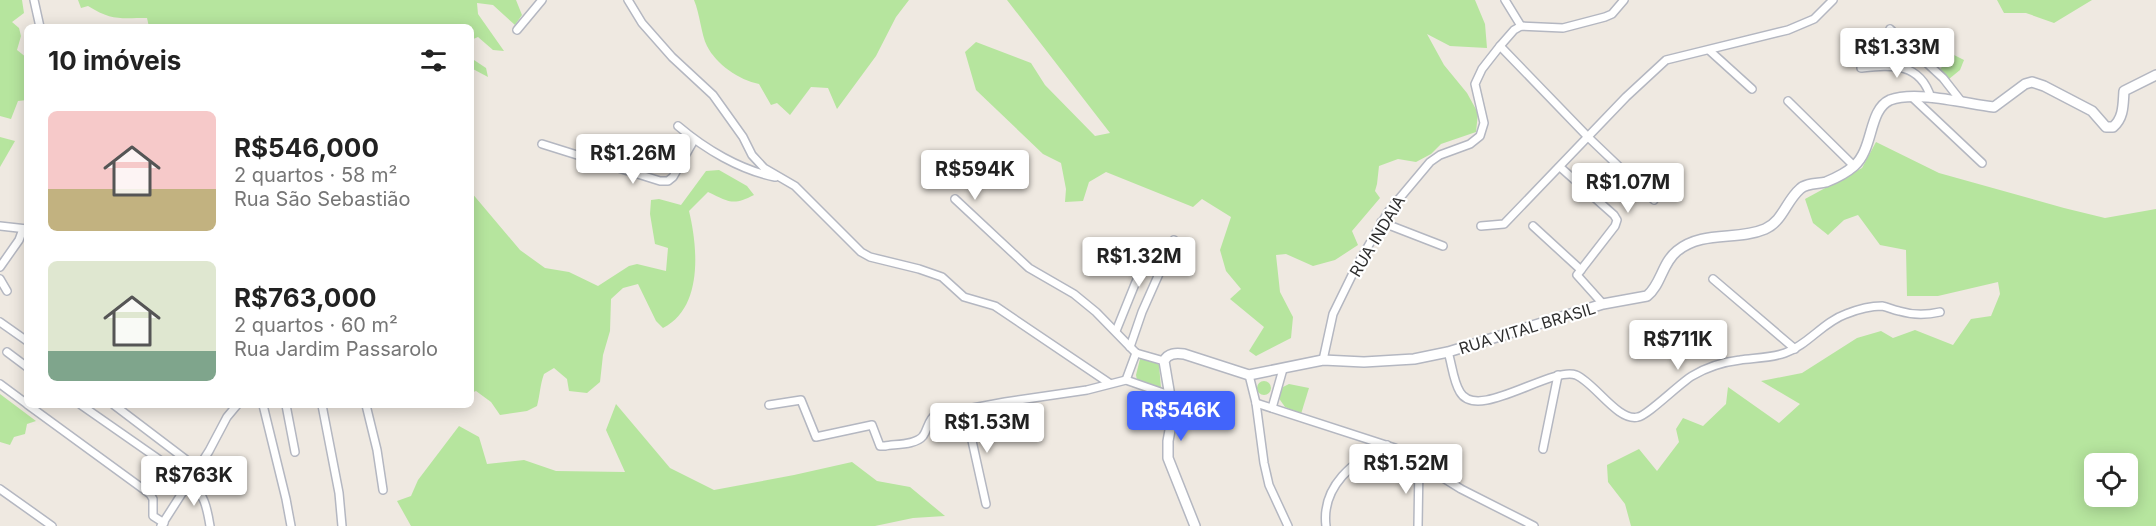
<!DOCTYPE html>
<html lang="pt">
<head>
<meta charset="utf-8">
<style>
  :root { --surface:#fff; --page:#f6f6f6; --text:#222; --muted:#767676; --accent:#4264fb }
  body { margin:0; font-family:Inter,sans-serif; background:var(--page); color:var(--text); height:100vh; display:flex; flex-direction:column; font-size:22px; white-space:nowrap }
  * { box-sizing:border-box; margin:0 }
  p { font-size:20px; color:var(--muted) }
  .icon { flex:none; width:33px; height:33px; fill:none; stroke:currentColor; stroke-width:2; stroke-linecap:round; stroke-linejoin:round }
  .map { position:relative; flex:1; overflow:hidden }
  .details { position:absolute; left:24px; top:24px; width:450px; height:384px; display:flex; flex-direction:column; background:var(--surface); border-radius:9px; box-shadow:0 3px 15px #0003 }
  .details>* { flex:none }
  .tools { position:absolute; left:2084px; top:453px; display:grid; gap:12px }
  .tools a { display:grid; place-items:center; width:54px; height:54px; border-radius:9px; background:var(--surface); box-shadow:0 3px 15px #0003; font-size:30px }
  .price { position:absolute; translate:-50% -51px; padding:0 14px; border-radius:6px; background:#fff; color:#222; font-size:20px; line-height:39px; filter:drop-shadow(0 2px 3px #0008) }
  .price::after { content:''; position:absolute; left:50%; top:36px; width:18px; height:14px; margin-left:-9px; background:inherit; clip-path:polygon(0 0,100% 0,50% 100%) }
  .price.current { background:var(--accent); color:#fff }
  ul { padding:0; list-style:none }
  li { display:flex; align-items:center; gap:18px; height:150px; padding:0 24px }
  li span { display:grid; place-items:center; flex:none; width:168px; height:120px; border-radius:9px; color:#555 }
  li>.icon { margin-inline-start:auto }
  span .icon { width:72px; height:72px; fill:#fffc; stroke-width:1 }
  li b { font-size:26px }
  h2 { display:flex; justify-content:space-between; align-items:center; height:72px; padding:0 24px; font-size:26px }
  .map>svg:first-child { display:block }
</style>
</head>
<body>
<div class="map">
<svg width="2156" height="526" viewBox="0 0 2156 526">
  <rect width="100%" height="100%" fill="#efe9e1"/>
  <g fill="#b6e59e" fill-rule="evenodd">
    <path d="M0,0H22L24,13L12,22L19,28L21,36L17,50L27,58V100L18,101L11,119L0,116Z"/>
    <path d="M78,0H516L522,15L515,25L493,5L477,3L478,14L504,51L493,50L478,37L471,40V27H149L147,18C120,18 112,21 88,6L81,8Z"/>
    <path d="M694,0H909L896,17L876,56L837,109L828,88L811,87L790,115L777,103L771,105L759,84C739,80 716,64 707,46C701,34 700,14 694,0Z"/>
    <path d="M1007,0H1475L1485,24L1487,48L1450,46L1427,34L1444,65L1467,93L1478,113L1476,132L1441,144L1431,154L1416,162L1398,159L1379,166L1377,184L1375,191L1380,198L1352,231L1358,245L1335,260L1313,266L1286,254L1276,255L1280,292L1293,317L1291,338L1256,356L1249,351L1264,327L1230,299L1241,289L1226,271L1220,250L1231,217L1202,199L1193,207L1106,172L1089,182L1083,201L1065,202L1066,189L1061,163L1043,154L976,90L965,52L976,42L1031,63L1045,85L1095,136L1110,133Z"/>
    <path d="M1997,0H2092L2054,23L2026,13H2004Z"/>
    <path d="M1954,55L1964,60L1960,70L1949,79L1939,70Z"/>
    <path d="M471,58L486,68L488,77L471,68Z"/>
    <path d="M0,137L15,141L0,167Z"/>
    <path d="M1876,142L1939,173L2064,208L2105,218L2156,209V526H1631L1625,504L1608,482L1607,465L1639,449L1657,471L1679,442L1676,429L1683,418L1703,426L1726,404L1728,387L1779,423L1800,404L1761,381L1802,373L1857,338L1881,331L1893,338L1915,330L1953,345L1971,319L1991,316L2000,294L1998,282L1938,296H1907L1906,250L1880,245L1858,215L1844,220L1828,235L1813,223L1805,199L1862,168ZM2094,464H2127V496H2094Z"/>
    <path d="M719,170L747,186L754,195C733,206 729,202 708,192L689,211C698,248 703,308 663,328L656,321L638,284L623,288L611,299L610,331L603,355L600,382L587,393L569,391L567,379L554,368L544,374C540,385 540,395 537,406L527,411L500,415L491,402L476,391L471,393V192L520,250L545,268L569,272L598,286L629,266L637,264L666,271L668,248L655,244L650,214L651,200L659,199L681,205L706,171Z"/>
    <path d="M1140,359L1155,362L1159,365L1161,388H1157L1137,380L1136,375Z"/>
    <circle cx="1264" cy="388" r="7"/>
    <path d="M1289,384L1309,388L1301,414L1285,407L1278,397L1283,387Z"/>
    <path d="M0,394L36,421L27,424L25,434L14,437L10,445L0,442Z"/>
    <path d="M616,404L670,468L714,490L794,475L852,462L877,481L910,487L945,516L913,518L875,526H411L397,501L411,496L418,480L459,426L479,437L487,464L524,460L556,471L625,472L606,430Z"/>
  </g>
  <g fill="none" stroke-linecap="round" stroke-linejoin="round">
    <defs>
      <g id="minor">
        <path d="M34,0L40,27"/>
        <path d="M628,0L642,23L672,57L713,95L743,137L752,155L764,168L795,186L861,252L870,257L919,269L942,277L964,297L995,306L1109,383"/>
        <path d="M1505,0L1521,26"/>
        <path d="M1890,29L1943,78L1961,101"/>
        <path d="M517,30L542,0"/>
        <path d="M1500,46L1588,137L1654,200"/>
        <path d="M1710,51L1752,89"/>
        <path d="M1861,68C1892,65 1920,62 1931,98"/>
        <path d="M1913,98L1982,163"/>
        <path d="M1788,101L1854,166"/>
        <path d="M678,126C705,149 740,170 775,177"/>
        <path d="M542,144L660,181H668L673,177L694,140"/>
        <path d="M1560,167L1614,215L1617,220L1615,226L1577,275L1603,304"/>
        <path d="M955,199L1029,268L1074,294L1096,312L1136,353"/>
        <path d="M1381,222L1443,246"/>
        <path d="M0,226L27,229"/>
        <path d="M1481,226L1504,224L1626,97L1666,60L1788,30L1814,19L1833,0"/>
        <path d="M1533,226L1581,270"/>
        <path d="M0,267L19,240L23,229"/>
        <path d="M0,279L7,291"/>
        <path d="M1713,279L1795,349"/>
        <path d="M0,322L27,341"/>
        <path d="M1116,331L1135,284L1154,245"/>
        <path d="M1130,347L1142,312L1174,240"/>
        <path d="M7,352L27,367"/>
        <path d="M1448,352C1452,364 1453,381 1460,392C1477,422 1551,366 1576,375C1595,383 1618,422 1638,417C1647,416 1680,383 1692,376C1707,367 1723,362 1740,360C1754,358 1771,358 1785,353C1808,345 1823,322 1846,314C1856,310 1870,306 1882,306C1888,307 1893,310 1899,311C1912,315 1927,315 1940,312"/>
        <path d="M1136,353L1164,361"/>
        <path d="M1323,360L1333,314L1356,267L1388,212L1430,162L1440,155L1470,144L1480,136L1484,123L1475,84L1482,69L1500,46L1514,30L1521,26L1563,28L1605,17L1612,14L1624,0"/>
        <path d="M1249,375L1256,403L1264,463L1269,485L1288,526"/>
        <path d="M1126,380L1136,353"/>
        <path d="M0,384L27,404"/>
        <path d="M1256,403L1395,448L1461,489L1534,526"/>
        <path d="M28,405L150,494L153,499V516L164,523"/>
        <path d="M81,405L190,481C204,494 207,507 210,526"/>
        <path d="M114,405L197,468"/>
        <path d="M263,405L286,499L291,526"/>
        <path d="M286,405L295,452"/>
        <path d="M322,405L339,493L342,526"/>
        <path d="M366,405L377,450L383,490"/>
        <path d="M769,405L801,400L816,437L872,425L880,446H885C895,444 916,445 923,436C928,429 928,420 935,415L1005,402L1087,390L1126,380L1169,395"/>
        <path d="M1272,408L1283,369"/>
        <path d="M965,409L986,504"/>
        <path d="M1543,449L1558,375"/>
        <path d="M0,489L52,526"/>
        <path d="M161,526L209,451L227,417L237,405"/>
        <path d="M1326,526C1321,486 1354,460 1387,445"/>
        <path d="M1418,526L1419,464"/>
      </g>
      <path id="tertiary" d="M1195,526L1168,458V441L1173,414L1164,361C1168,353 1176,353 1184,354L1249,375L1323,360L1364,362L1414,359L1448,352L1603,304L1647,296C1661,285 1662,263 1677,251C1703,230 1737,241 1765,229C1783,221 1786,201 1800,189C1806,183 1818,184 1826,182C1836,178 1846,173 1854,166C1874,149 1868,110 1890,100C1916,90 1967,104 1994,107L2025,84L2032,82L2044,86L2092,111L2106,127H2113C2124,118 2123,104 2124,91L2156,75"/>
    </defs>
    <use href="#minor" stroke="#b4b7c1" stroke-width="10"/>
    <use href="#tertiary" stroke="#b4b7c1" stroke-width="12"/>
    <use href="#minor" stroke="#fff" stroke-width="7"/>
    <use href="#tertiary" stroke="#fff" stroke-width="9"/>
  </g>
  <g text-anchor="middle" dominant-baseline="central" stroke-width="4.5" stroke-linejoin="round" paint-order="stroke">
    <g font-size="16" fill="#2e2e2e" stroke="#fff">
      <text transform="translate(1377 236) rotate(-59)">RUA INDAIA</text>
      <text transform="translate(1527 328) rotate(-17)">RUA VITAL BRASIL</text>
    </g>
  </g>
</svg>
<div class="tools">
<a><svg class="icon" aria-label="locate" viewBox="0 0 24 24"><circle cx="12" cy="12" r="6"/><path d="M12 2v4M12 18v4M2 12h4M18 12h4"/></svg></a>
</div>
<b class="price" style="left:1897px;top:79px">R$1.33M</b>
<b class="price" style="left:633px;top:185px">R$1.26M</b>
<b class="price" style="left:975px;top:201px">R$594K</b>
<b class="price" style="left:1628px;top:214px">R$1.07M</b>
<b class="price" style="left:1139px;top:288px">R$1.32M</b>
<b class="price" style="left:1678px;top:371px">R$711K</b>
<b class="price current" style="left:1181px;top:442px">R$546K</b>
<b class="price" style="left:987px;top:454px">R$1.53M</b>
<b class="price" style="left:1406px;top:495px">R$1.52M</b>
<b class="price" style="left:194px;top:507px">R$763K</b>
<section class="details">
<h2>10 imóveis<svg class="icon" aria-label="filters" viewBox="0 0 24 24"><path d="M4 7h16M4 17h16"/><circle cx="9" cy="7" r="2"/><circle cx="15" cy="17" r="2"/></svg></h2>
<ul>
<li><span style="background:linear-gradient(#f6c9c9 65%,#c2b280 0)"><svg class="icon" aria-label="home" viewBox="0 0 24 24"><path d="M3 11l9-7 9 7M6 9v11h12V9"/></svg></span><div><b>R$546,000</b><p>2 quartos · 58 m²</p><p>Rua São Sebastião</p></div></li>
<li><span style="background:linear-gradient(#dfe7d0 75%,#7fa58c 0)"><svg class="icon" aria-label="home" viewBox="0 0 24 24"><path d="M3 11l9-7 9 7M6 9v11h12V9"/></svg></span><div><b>R$763,000</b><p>2 quartos · 60 m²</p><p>Rua Jardim Passarolo</p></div></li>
</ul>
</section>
</div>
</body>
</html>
